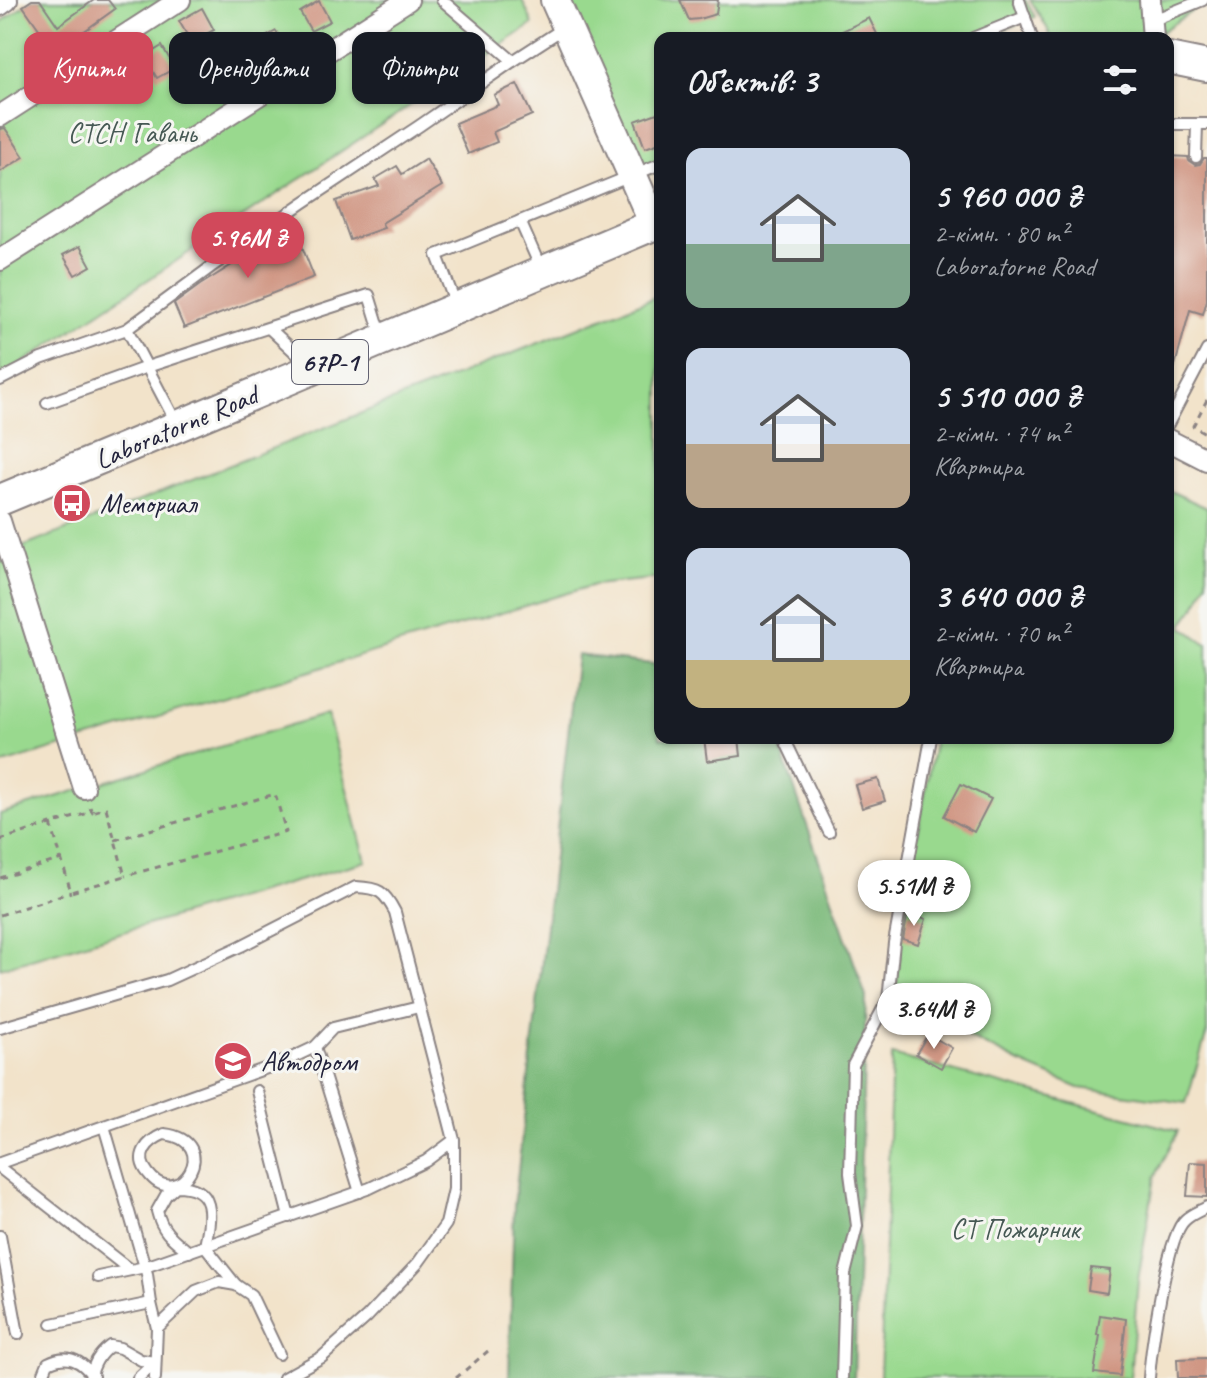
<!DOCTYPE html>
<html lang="uk">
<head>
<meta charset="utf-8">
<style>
  :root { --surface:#171b24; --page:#242831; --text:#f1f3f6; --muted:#9ea1a6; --accent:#d1495b }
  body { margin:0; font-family:Caveat,sans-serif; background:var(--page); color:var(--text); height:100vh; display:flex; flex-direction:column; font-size:30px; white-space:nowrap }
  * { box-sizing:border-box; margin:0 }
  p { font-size:26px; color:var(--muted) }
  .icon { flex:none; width:44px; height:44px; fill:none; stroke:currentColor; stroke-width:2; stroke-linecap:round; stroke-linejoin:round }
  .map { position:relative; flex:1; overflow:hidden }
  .sheet { position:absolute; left:654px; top:32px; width:520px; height:712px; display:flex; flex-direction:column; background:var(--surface); border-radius:16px; box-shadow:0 2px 6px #0004 }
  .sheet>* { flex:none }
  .guide { position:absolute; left:24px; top:32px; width:510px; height:72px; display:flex; gap:16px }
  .price { position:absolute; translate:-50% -68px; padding:0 18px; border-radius:28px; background:#fff; color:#222; font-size:26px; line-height:52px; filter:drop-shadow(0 2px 4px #0008) }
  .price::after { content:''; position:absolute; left:50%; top:48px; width:24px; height:18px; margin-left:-12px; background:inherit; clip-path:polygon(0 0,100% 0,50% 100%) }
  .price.on { background:var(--accent); color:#fff }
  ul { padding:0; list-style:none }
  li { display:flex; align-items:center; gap:24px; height:200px; padding:0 32px }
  li span { display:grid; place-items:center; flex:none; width:224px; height:160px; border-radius:16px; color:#555 }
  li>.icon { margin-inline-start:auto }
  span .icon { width:96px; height:96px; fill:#fffc; stroke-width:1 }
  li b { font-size:34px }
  h2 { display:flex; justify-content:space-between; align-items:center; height:96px; padding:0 32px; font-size:34px }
  .chip { padding:0 28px; border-radius:16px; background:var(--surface); box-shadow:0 2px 6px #0004; font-size:28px; line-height:72px }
  .chip.on { background:var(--accent); color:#fff }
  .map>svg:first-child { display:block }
</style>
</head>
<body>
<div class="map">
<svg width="1207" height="1378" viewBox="0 0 1207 1378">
  <rect width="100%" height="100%" fill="#f6f6f2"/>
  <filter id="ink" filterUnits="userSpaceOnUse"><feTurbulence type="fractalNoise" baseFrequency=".0125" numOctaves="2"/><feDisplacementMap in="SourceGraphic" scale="16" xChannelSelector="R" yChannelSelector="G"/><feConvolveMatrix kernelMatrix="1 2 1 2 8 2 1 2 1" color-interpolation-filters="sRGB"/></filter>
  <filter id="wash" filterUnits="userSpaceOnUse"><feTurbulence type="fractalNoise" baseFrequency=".006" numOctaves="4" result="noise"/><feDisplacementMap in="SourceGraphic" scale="32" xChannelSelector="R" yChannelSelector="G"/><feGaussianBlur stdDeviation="1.8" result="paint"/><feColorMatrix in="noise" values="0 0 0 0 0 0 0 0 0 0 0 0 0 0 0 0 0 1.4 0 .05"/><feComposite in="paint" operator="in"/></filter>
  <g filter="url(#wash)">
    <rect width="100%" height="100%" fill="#f2e3ca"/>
    <g fill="#99d98e" stroke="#5e7e64" stroke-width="2">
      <path d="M32,0H522L533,24L0,378V23Z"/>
      <path d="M560,0H1025L1035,17L983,38H660V170L640,178Z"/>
      <path d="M1030,0H1207V1L1152,38H1051L1047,28Z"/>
      <path d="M660,295V578L594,585L0,765V556Z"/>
      <path d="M1168,490L1207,508V582L1197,605L1182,626L1207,644V1032L1186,1103L1079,1088L1018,1062L895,999L905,904L935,738H1168Z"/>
      <path d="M327,714L366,861L0,968V814Z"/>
      <path d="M892,1055L1178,1131L1155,1177L1138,1280L1130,1378H880Z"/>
    </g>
    <path fill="#7ab979" stroke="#4e6e5a" stroke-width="2" d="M577,655L660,665V738H777L866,997L854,1378H509L514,1206Z"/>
    <g id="blocks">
      <g fill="#d09683">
        <path d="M32,0H40L58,26L94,0H108L115,9L76,37L81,45L56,59L39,29L23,6Z"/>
        <path d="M680,0H718L716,14L699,19L689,20Z"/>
        <path d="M319,1L330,21L311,31L300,12Z"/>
        <path d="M202,8L214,30L191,42L179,21Z"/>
        <path d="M869,18L879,38H828Z"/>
        <path d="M276,31L288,51L268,63L255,43Z"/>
        <path d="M162,46L175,68L157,78L144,57Z"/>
        <path d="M517,84L532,115L493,132L497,142L468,154L455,123L498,105L494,95Z"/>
        <path d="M660,112V143L645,148L635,121Z"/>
        <path d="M5,128L24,157L0,172V129Z"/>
        <path d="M1168,156L1188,157L1189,161L1195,165L1200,164L1204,158H1207V300L1203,314L1190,310L1173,373H1168Z"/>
        <path d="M426,159L442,186L382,223L384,228L350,240L336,201L379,186L375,179L397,166L402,174Z"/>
        <path d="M294,226L314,277L184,328L174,304L200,285Z"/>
        <path d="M80,246L91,266L75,275L63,255Z"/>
        <path d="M704,738H739L741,756L707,761Z"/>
        <path d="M878,779L885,801L862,808L855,785Z"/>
        <path d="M961,784L991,799L974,832L944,816Z"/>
        <path d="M908,912L926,919L918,944L903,939Z"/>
        <path d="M928,1034L952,1048L941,1068L916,1054Z"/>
        <path d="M1190,1162L1207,1163V1197L1187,1196Z"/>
        <path d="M1091,1268L1110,1270L1107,1293L1088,1290Z"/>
        <path d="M1100,1315L1126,1319L1120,1376L1094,1373L1100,1335H1097Z"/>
        <path d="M1207,1358V1378H1178L1177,1359Z"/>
      </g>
    </g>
  </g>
  <g filter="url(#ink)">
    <use href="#blocks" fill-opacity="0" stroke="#8a8282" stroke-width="2"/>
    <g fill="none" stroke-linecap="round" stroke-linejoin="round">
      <defs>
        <g id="lane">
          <path d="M442,0L513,61L564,28"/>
          <path d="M1019,0L1032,38"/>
          <path d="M1151,21L1203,0"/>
          <path d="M973,38L1025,17"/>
          <path d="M1168,124H1207"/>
          <path d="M1196,157L1197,124"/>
          <path d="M520,221L542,271"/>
          <path d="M456,305L437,255L660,164"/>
          <path d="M269,328L309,365"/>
          <path d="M127,329L177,424"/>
          <path d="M0,380L41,359L127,329L211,267L303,203L419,126L513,61"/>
          <path d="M47,403L147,367L369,295L382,337"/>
          <path d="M1168,424L1207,350"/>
          <path d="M784,738L829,832"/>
          <path d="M0,1028L167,980L241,946L356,887C379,888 384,891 395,912L454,1140V1189L446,1224L418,1263L367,1317L322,1357L284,1378"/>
          <path d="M315,1047L360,1192"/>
          <path d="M257,1091L289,1217"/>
          <path d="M104,1126L147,1274L151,1303L157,1328L155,1378"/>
          <path d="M164,1134C224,1141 179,1214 148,1173C134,1156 147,1141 164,1134Z"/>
          <path d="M0,1163L281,1063L315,1047L333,1028L419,1007"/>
          <path d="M0,1168L130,1270"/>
          <path d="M0,1236L18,1334"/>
          <path d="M189,1252C173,1239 162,1232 157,1211L166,1195L176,1186C217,1186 211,1216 205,1246L236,1285"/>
          <path d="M98,1277L145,1267L370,1188L426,1161L454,1140"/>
          <path d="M52,1324L151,1303"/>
          <path d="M157,1328L196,1291L219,1282L236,1285L251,1295L279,1354"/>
          <path d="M42,1378L48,1363C67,1353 81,1360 93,1376"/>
          <path d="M90,1378C94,1364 98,1355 110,1346L120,1348L141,1360L155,1362"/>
          <path d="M138,1378L155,1362"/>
          <path d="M842,1378L845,1274L857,1226L850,1173L853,1065L888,999L894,943L931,738"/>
          <path d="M1149,1378C1151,1351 1167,1235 1185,1220C1191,1214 1200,1211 1207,1207"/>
        </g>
        <g id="street">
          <path d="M1150,0L1153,38"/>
          <path d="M0,5L7,0"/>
          <path d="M0,116L180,0"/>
          <path d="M0,260L408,0"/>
          <path d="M1168,440L1207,460"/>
          <path d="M0,521L84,788"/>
        </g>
        <path id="secondary" d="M555,0L654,224"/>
        <g id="primary">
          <path d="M1168,58L1207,66"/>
          <path d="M0,500L178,426L660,222"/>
        </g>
      </defs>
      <use href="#lane" stroke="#8a8282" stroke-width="14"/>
      <use href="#street" stroke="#8a8282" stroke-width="24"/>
      <use href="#secondary" stroke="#8a8282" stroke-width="32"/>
      <use href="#primary" stroke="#8a8282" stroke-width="34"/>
      <g stroke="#8a8282" stroke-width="3" stroke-dasharray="6 6" stroke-linecap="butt">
        <path d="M1207,400L1193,426L1207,434"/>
        <path d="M90,807L92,812L51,824L71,892L125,876L106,808L92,812"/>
        <path d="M0,840L51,824"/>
        <path d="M115,840L275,794L286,832L125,876"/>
        <path d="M0,878L62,859"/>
        <path d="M0,915L71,892"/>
        <path d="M456,1378L488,1351"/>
      </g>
      <use href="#lane" stroke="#fff" stroke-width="10"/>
      <use href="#street" stroke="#fff" stroke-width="20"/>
      <use href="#secondary" stroke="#fff" stroke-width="28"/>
      <use href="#primary" stroke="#fff" stroke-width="30"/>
    </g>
  </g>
  <defs>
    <symbol id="bus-disc" viewBox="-11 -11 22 22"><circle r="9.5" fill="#d1495b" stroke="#f6f6f2"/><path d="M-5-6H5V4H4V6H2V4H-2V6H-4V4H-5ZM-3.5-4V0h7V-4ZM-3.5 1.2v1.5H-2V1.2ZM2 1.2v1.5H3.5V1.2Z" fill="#fff"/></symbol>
    <symbol id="university-disc" viewBox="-11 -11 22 22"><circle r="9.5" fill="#d1495b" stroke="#f6f6f2"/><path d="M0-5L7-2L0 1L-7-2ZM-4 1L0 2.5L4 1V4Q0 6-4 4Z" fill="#fff"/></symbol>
  </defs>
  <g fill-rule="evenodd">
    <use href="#bus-disc" x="50" y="481" width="44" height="44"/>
    <use href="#university-disc" x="211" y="1039" width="44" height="44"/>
  </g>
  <g text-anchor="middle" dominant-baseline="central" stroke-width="6" stroke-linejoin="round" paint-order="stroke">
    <rect fill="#f6f6f2" stroke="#626272" stroke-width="2" x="292" y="340" width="76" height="44" rx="6"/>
    <g font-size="26" font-weight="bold" fill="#22223b">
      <text x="330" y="362">67Р-1</text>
    </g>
    <g font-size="28" fill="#465954" stroke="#f6f6f2">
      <text x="132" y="132">СТСН Гавань</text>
      <text x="1015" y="1228">СТ Пожарник</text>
    </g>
    <g font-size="28" fill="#22223b" stroke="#f6f6f2">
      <text transform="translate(176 427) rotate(-23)">Laboratorne Road</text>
    </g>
    <g font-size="28" fill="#22223b" stroke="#f6f6f2" text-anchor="start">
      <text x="100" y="503">Мемориал</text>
      <text x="261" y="1061">Автодром</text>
    </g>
  </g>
</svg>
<b class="price on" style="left:248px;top:280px">5.96M ₴</b>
<b class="price" style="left:914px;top:928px">5.51M ₴</b>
<b class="price" style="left:934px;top:1051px">3.64M ₴</b>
<div class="guide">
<a class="chip on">Купити</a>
<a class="chip">Орендувати</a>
<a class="chip">Фільтри</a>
</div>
<section class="sheet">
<h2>Об’єктів: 3<svg class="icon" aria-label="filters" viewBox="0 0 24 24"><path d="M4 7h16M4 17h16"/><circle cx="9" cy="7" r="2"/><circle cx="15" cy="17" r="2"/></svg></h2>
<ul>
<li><span style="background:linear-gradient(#c9d6e8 60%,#7fa58c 0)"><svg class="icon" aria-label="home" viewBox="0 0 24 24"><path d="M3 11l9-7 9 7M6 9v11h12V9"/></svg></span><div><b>5 960 000 ₴</b><p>2-кімн. · 80 m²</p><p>Laboratorne Road</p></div></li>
<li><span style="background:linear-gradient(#c9d6e8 60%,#b9a48a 0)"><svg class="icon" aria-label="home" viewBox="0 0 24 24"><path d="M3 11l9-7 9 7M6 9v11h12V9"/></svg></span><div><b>5 510 000 ₴</b><p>2-кімн. · 74 m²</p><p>Квартира</p></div></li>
<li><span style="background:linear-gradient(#c9d6e8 70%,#c2b280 0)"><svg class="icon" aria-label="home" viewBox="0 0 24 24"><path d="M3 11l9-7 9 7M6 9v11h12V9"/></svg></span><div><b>3 640 000 ₴</b><p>2-кімн. · 70 m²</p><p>Квартира</p></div></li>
</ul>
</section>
</div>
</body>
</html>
